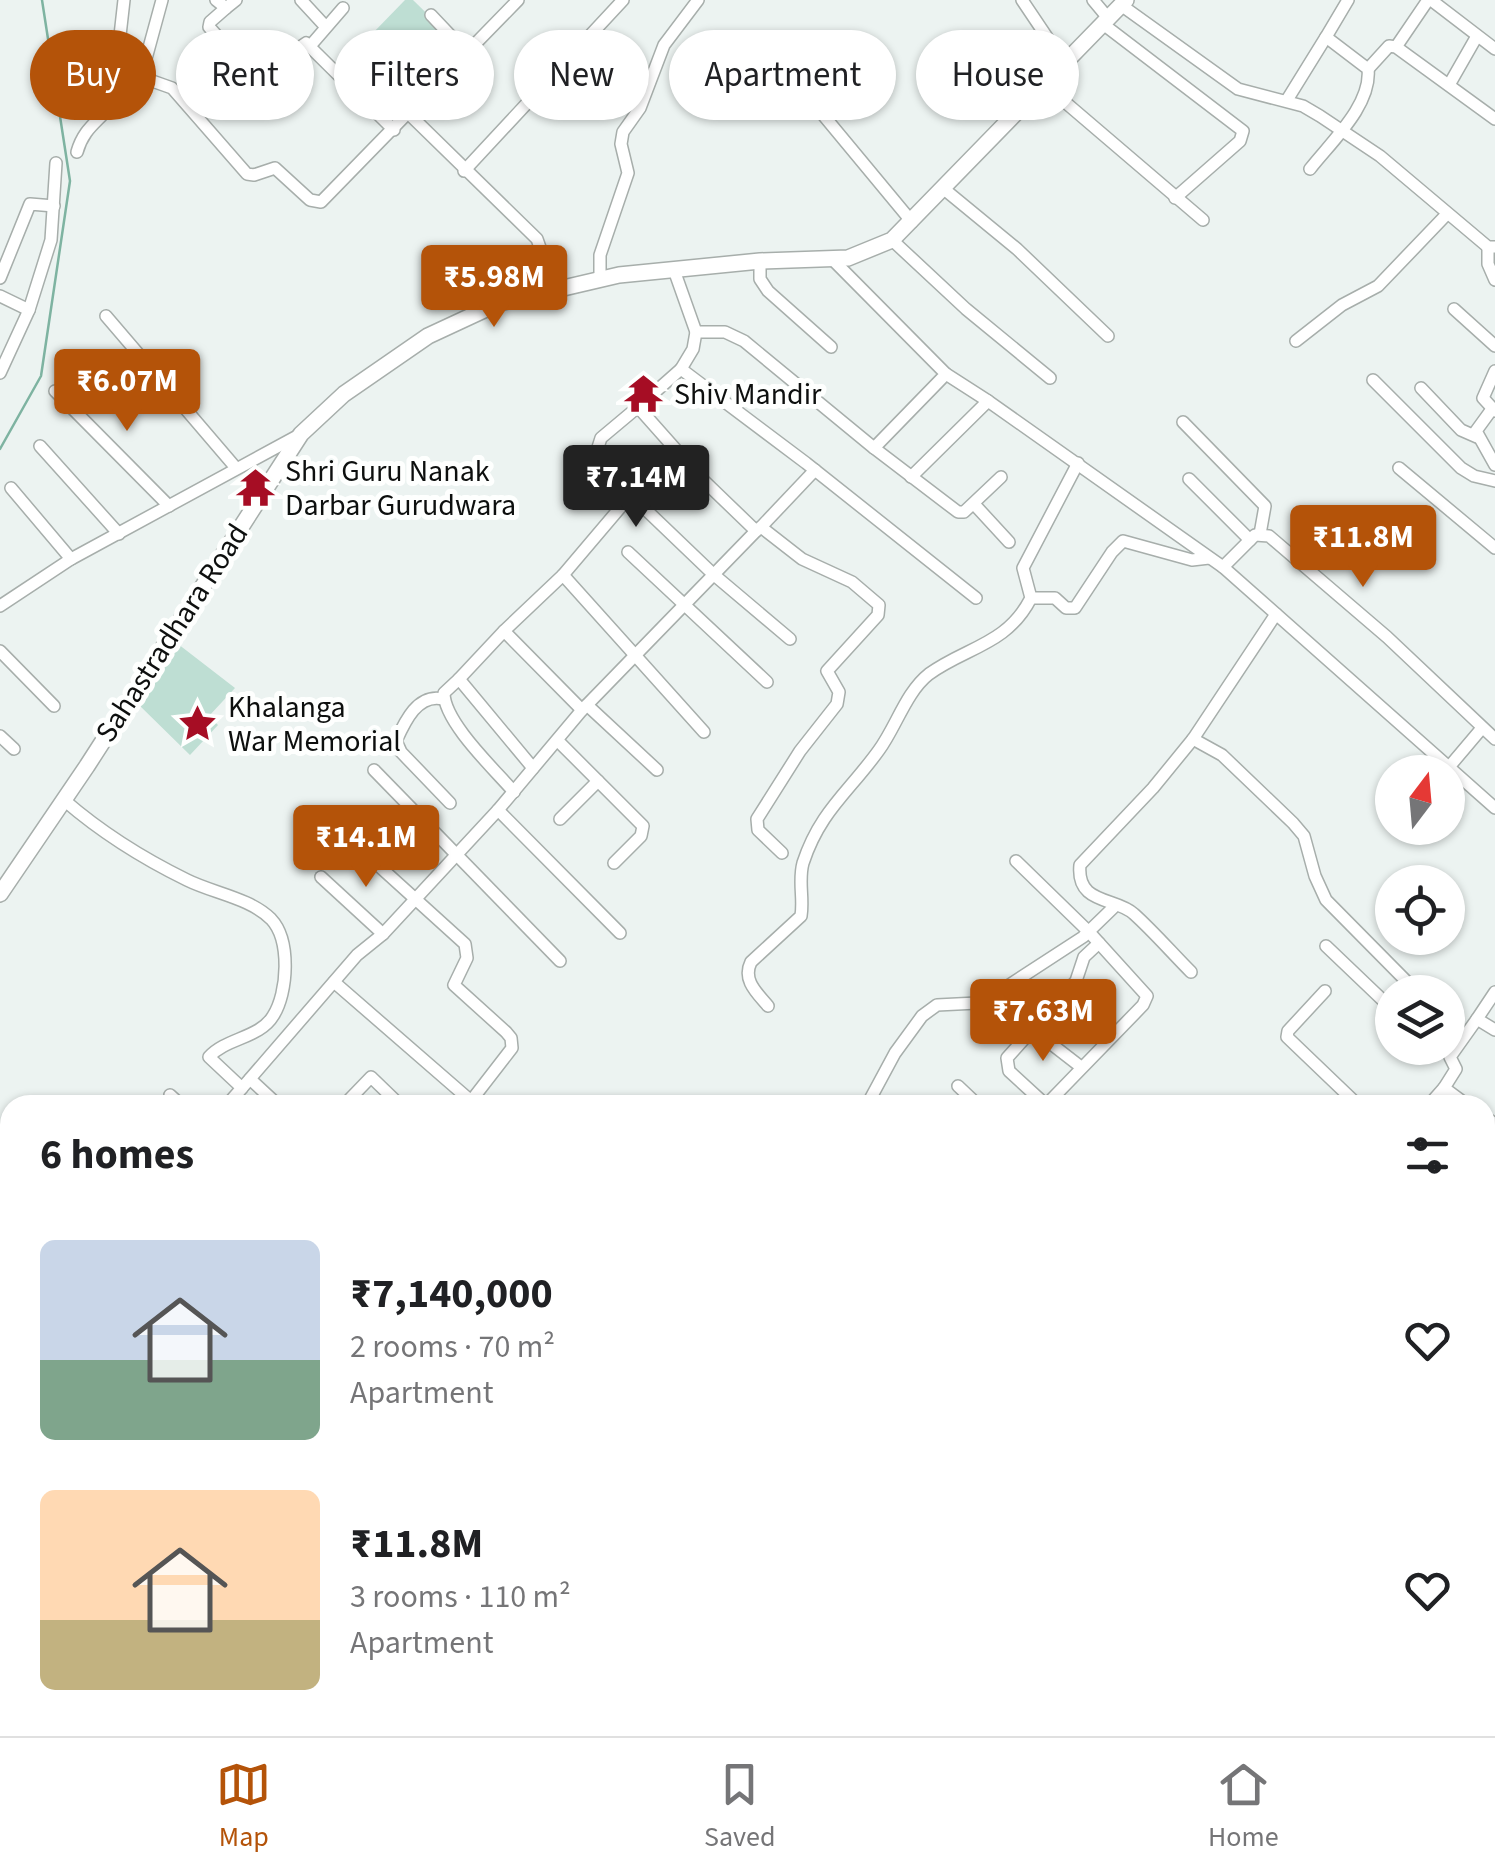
<!DOCTYPE html>
<html lang="en">
<head>
<meta charset="utf-8">
<style>
  :root { --surface:#fff; --page:#f6f6f6; --text:#202124; --muted:#757577; --line:#e0e0e0; --accent:#b45309 }
  body { margin:0; font-family:"Source Sans 3",sans-serif; background:var(--page); color:var(--text); height:100vh; display:flex; flex-direction:column; font-size:38px; white-space:nowrap }
  * { box-sizing:border-box; margin:0 }
  p { font-size:32px; color:var(--muted) }
  .icon { flex:none; width:55px; height:55px; fill:none; stroke:currentColor; stroke-width:2; stroke-linecap:round; stroke-linejoin:round }
  .map { position:relative; flex:1; overflow:hidden }
  .side { position:absolute; left:0px; top:1095px; width:1495px; height:642px; display:flex; flex-direction:column; background:var(--surface); border-radius:30px 30px 0 0; box-shadow:0 2px 8px #0004 }
  .side>* { flex:none }
  .guide { position:absolute; left:30px; top:30px; width:1435px; height:90px; display:flex; gap:20px }
  .needle { width:65px; rotate:16deg }
  .buttons { position:absolute; left:1375px; top:755px; display:grid; gap:20px }
  .buttons a { display:grid; place-items:center; width:90px; height:90px; border-radius:50%; background:var(--surface); box-shadow:0 2px 8px #0004; font-size:50px }
  .price { position:absolute; translate:-50% -85px; padding:0 22px; border-radius:10px; background:var(--accent); color:#fff; font-size:32px; line-height:65px; filter:drop-shadow(0 2px 5px #0008) }
  .price::after { content:''; position:absolute; left:50%; top:60px; width:30px; height:22px; margin-left:-15px; background:inherit; clip-path:polygon(0 0,100% 0,50% 100%) }
  .price.current { background:#222; color:#fff }
  ul { padding:0; list-style:none }
  li { display:flex; align-items:center; gap:30px; height:250px; padding:0 40px }
  li span { display:grid; place-items:center; flex:none; width:280px; height:200px; border-radius:15px; color:#555 }
  li>.icon { margin-inline-start:auto }
  span .icon { width:120px; height:120px; fill:#fffc; stroke-width:1 }
  li b { font-size:42px }
  h2 { display:flex; justify-content:space-between; align-items:center; height:120px; padding:0 40px; font-size:42px }
  .pill { padding:0 35px; border-radius:45px; background:var(--surface); box-shadow:0 2px 8px #0004; font-size:35px; line-height:90px }
  .pill.current { background:var(--accent); color:#fff }
  .tab-bar { display:flex; justify-content:space-around; align-items:center; height:140px; border-top:2px solid var(--line); background:var(--surface); font-size:28px; color:var(--muted) }
  .tab-bar a { display:grid; justify-items:center; gap:5px }
  .tab-bar .current { color:var(--accent) }
  .map>svg:first-child { display:block }
</style>
</head>
<body>
<div class="map">
<svg width="1495" height="1736" viewBox="0 0 1495 1736">
  <rect width="100%" height="100%" fill="#ecf3f1"/>
  <g fill="#beded3">
    <path d="M405,0H413L461,47L393,120L338,69Z"/>
    <path d="M178,644L235,688L209,716L218,725L190,755L137,703Z"/>
  </g>
  <g fill="none" stroke-linecap="round" stroke-linejoin="round">
    <path stroke="#7eb3a1" stroke-width="2.5" d="M0,449L41,376L70,181L42,0"/>
    <defs>
      <g id="minor">
        <path d="M124,0L116,71L141,77L162,0"/>
        <path d="M216,0L226,8L236,0"/>
        <path d="M301,0L325,26"/>
        <path d="M1022,0L1065,64"/>
        <path d="M1093,0L1108,18"/>
        <path d="M1431,0L1495,49"/>
        <path d="M1121,5L1238,89L1303,106L1320,116L1380,156L1488,247H1495"/>
        <path d="M226,8L210,22L209,27L250,72L260,74L306,43L394,130"/>
        <path d="M431,15L467,53"/>
        <path d="M1103,24L1243,131L1240,141L1175,198"/>
        <path d="M311,45L343,8"/>
        <path d="M1396,47L1428,0"/>
        <path d="M1368,69L1389,46L1396,47L1495,119"/>
        <path d="M141,77L172,88L247,174L254,175L275,168L310,200L321,202L518,0"/>
        <path d="M1045,85L1203,220"/>
        <path d="M1449,85L1477,36"/>
        <path d="M800,87L912,222"/>
        <path d="M1287,100L1326,37"/>
        <path d="M409,114L537,239L543,256L534,295"/>
        <path d="M77,152C88,113 119,121 116,71"/>
        <path d="M1310,169C1331,142 1372,105 1368,69L1326,37L1348,0"/>
        <path d="M464,171L623,0"/>
        <path d="M944,189L1017,249L1108,336"/>
        <path d="M892,240L966,309L1050,378"/>
        <path d="M1488,247V264L1495,280"/>
        <path d="M832,259L946,374L874,448"/>
        <path d="M760,261V279L768,291L831,347"/>
        <path d="M674,270L696,332"/>
        <path d="M0,278L30,204L54,206"/>
        <path d="M600,279V255L628,173L621,144L623,132L640,108L664,45L698,0"/>
        <path d="M0,296L29,310L51,240L56,163"/>
        <path d="M1454,309L1495,346"/>
        <path d="M106,316L236,468"/>
        <path d="M1296,341L1342,305L1378,286L1447,214"/>
        <path d="M681,369L638,407L701,478L756,531L761,527L802,559L852,582L879,605L878,615L827,671L839,692L837,704L800,751L757,819L758,830L782,853"/>
        <path d="M1495,371L1483,398L1495,411"/>
        <path d="M0,373L29,310"/>
        <path d="M946,374L988,401"/>
        <path d="M1373,380L1461,468L1474,476L1495,481"/>
        <path d="M1421,388L1461,430L1477,437"/>
        <path d="M55,391L169,506"/>
        <path d="M638,407L601,438L594,460L713,574L790,639"/>
        <path d="M1492,409L1476,431L1495,465"/>
        <path d="M1183,422L1265,506L1260,534"/>
        <path d="M40,446L119,534"/>
        <path d="M1399,468L1495,548"/>
        <path d="M911,477L988,401L1223,567L1495,808"/>
        <path d="M1189,479L1250,540"/>
        <path d="M11,488L71,559"/>
        <path d="M974,504L1009,542"/>
        <path d="M761,527L815,470"/>
        <path d="M628,552L767,682"/>
        <path d="M1223,567L1255,535L1269,536L1387,637L1495,739"/>
        <path d="M563,575L630,496"/>
        <path d="M976,598L806,463L681,369L693,349L696,332H725L744,341L874,448L958,512H964L1001,477"/>
        <path d="M1031,598H1055L1066,608H1075L1112,552L1123,541L1192,560L1209,558"/>
        <path d="M0,606L71,559L301,434"/>
        <path d="M504,631L563,575L704,732"/>
        <path d="M0,651L54,706"/>
        <path d="M459,679L504,631L582,710"/>
        <path d="M443,699C418,693 405,721 396,741L401,752L450,803"/>
        <path d="M587,705L657,770"/>
        <path d="M0,736L14,749"/>
        <path d="M1193,739L1222,755L1293,823L1304,836L1315,876L1326,900L1417,992"/>
        <path d="M558,741L643,826L641,836L614,863"/>
        <path d="M1449,767L1482,728"/>
        <path d="M374,770L560,961"/>
        <path d="M514,792C494,769 444,722 444,693L459,679L533,768"/>
        <path d="M64,800C102,833 142,858 187,880C213,893 250,898 271,919C291,940 288,993 273,1016C260,1038 226,1038 209,1057L242,1088L357,955L383,934L498,810L582,710L756,531"/>
        <path d="M498,810L620,933"/>
        <path d="M560,819L598,781"/>
        <path d="M1016,861L1089,932L1147,996L1143,1005L1046,1105"/>
        <path d="M321,877L383,934"/>
        <path d="M1326,946L1392,1009"/>
        <path d="M1191,972C1172,953 1154,932 1134,914C1116,897 1076,905 1080,865L1153,788L1193,739L1276,614"/>
        <path d="M334,982L471,1101L512,1048L511,1038L506,1032L454,985L467,958L465,944L348,838"/>
        <path d="M1325,991L1288,1031L1287,1037L1358,1105"/>
        <path d="M1495,992L1477,1019L1495,1030"/>
        <path d="M768,1006C757,993 742,980 751,962L801,916C804,898 798,881 803,863C820,811 849,792 879,750C896,727 906,692 929,674C966,647 1007,645 1031,598L1023,568L1078,463"/>
        <path d="M1448,1025L1462,1039"/>
        <path d="M1032,1029L1081,1067"/>
        <path d="M250,1079L278,1105"/>
        <path d="M958,1086L978,1105"/>
        <path d="M170,1095L181,1105"/>
        <path d="M227,1105L242,1088"/>
        <path d="M344,1105L371,1077L400,1105"/>
        <path d="M867,1105L895,1053L922,1016L937,1005L977,1003L994,995L1083,937L1115,906"/>
        <path d="M1046,1105L1009,1071L1007,1058L1076,981L1084,957L1099,943"/>
        <path d="M1429,1105L1444,1088"/>
        <path d="M1467,1105L1444,1088L1456,1069L1450,1057L1477,1019"/>
        <path d="M1485,1117L1495,1124"/>
        <path d="M1485,1172L1495,1160"/>
        <path d="M0,1210L10,1220"/>
        <path d="M1485,1235H1495"/>
        <path d="M0,1289L10,1298"/>
        <path d="M0,1343L10,1352"/>
        <path d="M0,1405L10,1413"/>
        <path d="M1488,1408L1495,1414"/>
        <path d="M1485,1477V1488"/>
        <path d="M0,1484L10,1471"/>
        <path d="M1485,1547L1495,1550"/>
        <path d="M0,1569L10,1578"/>
        <path d="M1485,1663L1495,1675"/>
        <path d="M1485,1724L1495,1722"/>
        <path d="M172,1728L179,1736"/>
        <path d="M248,1728L254,1736"/>
        <path d="M279,1728L282,1736"/>
        <path d="M289,1728L290,1736"/>
        <path d="M1097,1728L1108,1736"/>
        <path d="M1168,1732L1172,1736"/>
        <path d="M1250,1736L1255,1728"/>
        <path d="M1440,1736L1471,1728"/>
      </g>
      <path id="major" d="M0,894L87,766L301,434L344,394L428,336L499,303L619,275L760,261L848,258L892,240L1126,0"/>
    </defs>
    <use href="#minor" stroke="#a7aeab" stroke-width="14"/>
    <use href="#major" stroke="#a7aeab" stroke-width="18"/>
    <use href="#minor" stroke="#fff" stroke-width="11"/>
    <use href="#major" stroke="#fff" stroke-width="15"/>
  </g>
  <defs>
    <symbol id="temple-bare" viewBox="-9 -9 18 18"><path d="M0-6L5-2H3V0L6.5 2.5H4V6H1.5V3h-3V6H-4V2.5H-6.5L-3 0V-2H-5Z" fill="#a60d24" stroke="#fefffe" stroke-width="2.5" paint-order="stroke"/></symbol>
    <symbol id="sight-bare" viewBox="-9 -9 18 18"><path d="M0-6L1.8-2.2L6-1.7L2.9 1.2L3.7 5.4L0 3.3L-3.7 5.4L-2.9 1.2L-6-1.7L-1.8-2.2Z" fill="#a60d24" stroke="#fefffe" stroke-width="2.5" paint-order="stroke"/></symbol>
  </defs>
  <g fill-rule="evenodd">
    <use href="#temple-bare" x="616" y="366" width="55" height="55"/>
    <use href="#temple-bare" x="228" y="460" width="55" height="55"/>
    <use href="#sight-bare" x="170" y="696" width="55" height="55"/>
  </g>
  <g text-anchor="middle" dominant-baseline="central" stroke-width="10" stroke-linejoin="round" paint-order="stroke">
    <g font-size="30" fill="#0d0f0e" stroke="#fefffe" text-anchor="start">
      <text x="674" y="394">Shiv Mandir</text>
      <text x="285" y="471">Shri Guru Nanak<tspan x="285" dy="34">Darbar Gurudwara</tspan></text>
      <text x="228" y="707">Khalanga<tspan x="228" dy="34">War Memorial</tspan></text>
    </g>
    <g font-size="30" fill="#0d0f0e" stroke="#fefffe">
      <text transform="translate(172 633) rotate(-57)">Sahastradhara Road</text>
    </g>
  </g>
</svg>
<div class="buttons">
<a><svg class="needle" viewBox="-14 -14 28 28"><path d="M0-13l5 13h-10z" fill="#e53935"/><path d="M0 13l5-13h-10z" fill="#757577"/></svg></a>
<a><svg class="icon" aria-label="locate" viewBox="0 0 24 24"><circle cx="12" cy="12" r="6"/><path d="M12 2v4M12 18v4M2 12h4M18 12h4"/></svg></a>
<a><svg class="icon" aria-label="layers" viewBox="0 0 24 24"><path d="M12 4l9 5-9 5-9-5zM3 14l9 5 9-5"/></svg></a>
</div>
<b class="price" style="left:494px;top:330px">₹5.98M</b>
<b class="price" style="left:127px;top:434px">₹6.07M</b>
<b class="price current" style="left:636px;top:530px">₹7.14M</b>
<b class="price" style="left:1363px;top:590px">₹11.8M</b>
<b class="price" style="left:366px;top:890px">₹14.1M</b>
<b class="price" style="left:1043px;top:1064px">₹7.63M</b>
<div class="guide">
<a class="pill current">Buy</a>
<a class="pill">Rent</a>
<a class="pill">Filters</a>
<a class="pill">New</a>
<a class="pill">Apartment</a>
<a class="pill">House</a>
</div>
<section class="side">
<h2>6 homes<svg class="icon" aria-label="filters" viewBox="0 0 24 24"><path d="M4 7h16M4 17h16"/><circle cx="9" cy="7" r="2"/><circle cx="15" cy="17" r="2"/></svg></h2>
<ul>
<li><span style="background:linear-gradient(#c9d6e8 60%,#7fa58c 0)"><svg class="icon" aria-label="home" viewBox="0 0 24 24"><path d="M3 11l9-7 9 7M6 9v11h12V9"/></svg></span><div><b>₹7,140,000</b><p>2 rooms · 70 m²</p><p>Apartment</p></div><svg class="icon" aria-label="heart" viewBox="0 0 24 24"><path d="M12 20l-8-8c-3-5 5-10 8-4 3-6 11-1 8 4z"/></svg></li>
<li><span style="background:linear-gradient(#ffd9b3 65%,#c2b280 0)"><svg class="icon" aria-label="home" viewBox="0 0 24 24"><path d="M3 11l9-7 9 7M6 9v11h12V9"/></svg></span><div><b>₹11.8M</b><p>3 rooms · 110 m²</p><p>Apartment</p></div><svg class="icon" aria-label="heart" viewBox="0 0 24 24"><path d="M12 20l-8-8c-3-5 5-10 8-4 3-6 11-1 8 4z"/></svg></li>
</ul>
</section>
</div>
<nav class="tab-bar">
<a class="current"><svg class="icon" aria-label="map" viewBox="0 0 24 24"><path d="M3 6l6-2 6 2 6-2v14l-6 2-6-2-6 2zM9 4v14M15 6v14"/></svg>Map</a>
<a><svg class="icon" aria-label="saved" viewBox="0 0 24 24"><path d="M7 4h10v16l-5-4-5 4z"/></svg>Saved</a>
<a><svg class="icon" aria-label="home" viewBox="0 0 24 24"><path d="M3 11l9-7 9 7M6 9v11h12V9"/></svg>Home</a>
</nav>
</body>
</html>
